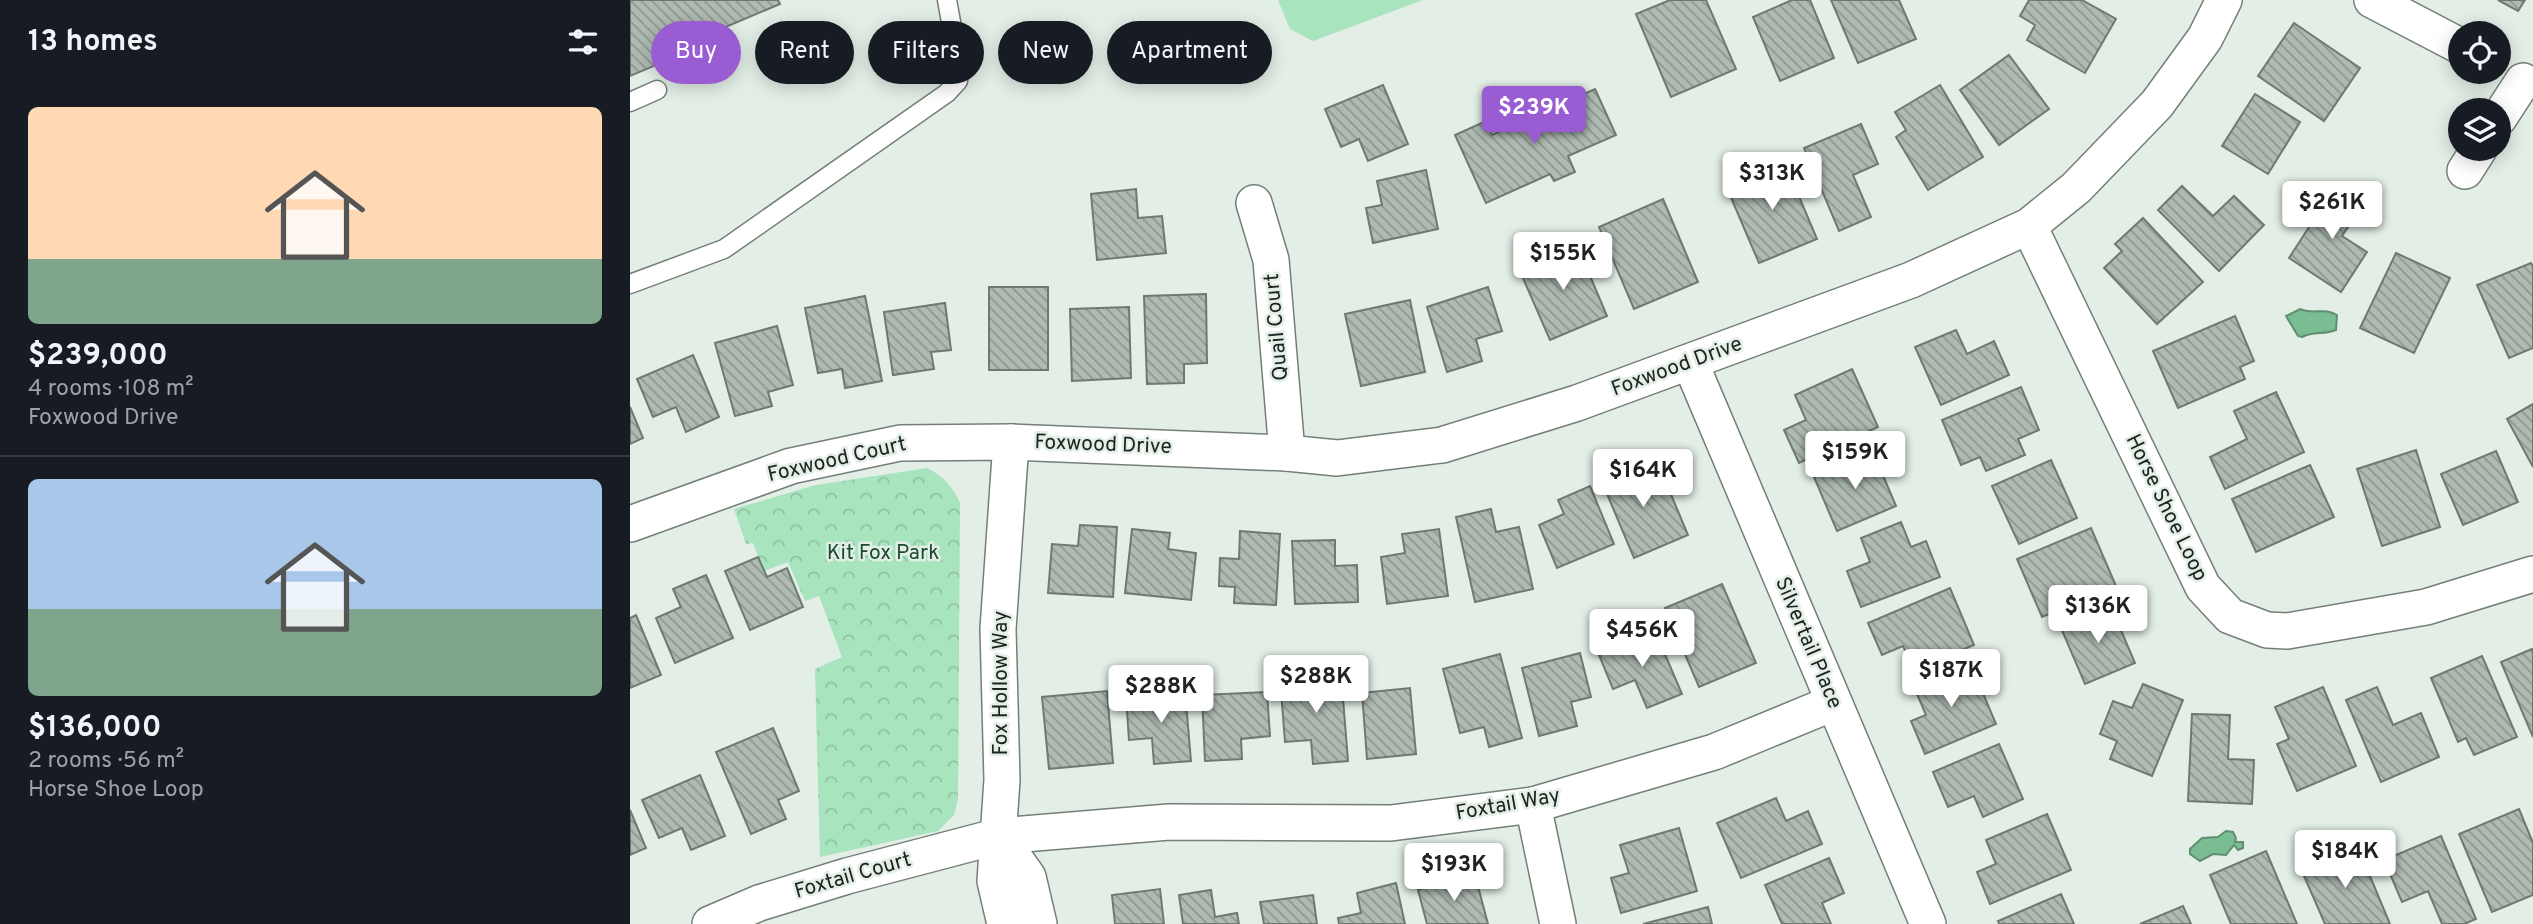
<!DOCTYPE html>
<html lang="en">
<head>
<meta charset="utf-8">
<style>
  :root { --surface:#171b24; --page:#242831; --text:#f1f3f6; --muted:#9ea1a6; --line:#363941; --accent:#995cd2 }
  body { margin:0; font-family:Overpass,sans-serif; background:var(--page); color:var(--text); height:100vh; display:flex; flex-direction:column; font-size:26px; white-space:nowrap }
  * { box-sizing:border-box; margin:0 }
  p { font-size:23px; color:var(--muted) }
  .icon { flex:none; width:38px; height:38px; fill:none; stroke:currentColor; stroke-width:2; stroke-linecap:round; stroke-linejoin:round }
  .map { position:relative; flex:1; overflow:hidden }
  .details { display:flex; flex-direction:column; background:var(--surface); width:630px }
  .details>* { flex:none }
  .guide { position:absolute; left:21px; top:21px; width:665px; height:63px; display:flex; gap:14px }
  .buttons { position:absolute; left:1818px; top:21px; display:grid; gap:14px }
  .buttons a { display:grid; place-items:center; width:63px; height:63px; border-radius:50%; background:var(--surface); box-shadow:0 4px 18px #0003; font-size:35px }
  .price { position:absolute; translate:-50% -60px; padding:0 16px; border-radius:7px; background:#fff; color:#222; font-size:23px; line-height:46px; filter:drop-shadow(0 2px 4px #0008) }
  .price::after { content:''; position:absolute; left:50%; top:42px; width:21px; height:16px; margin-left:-10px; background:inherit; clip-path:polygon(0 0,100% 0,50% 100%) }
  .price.on { background:var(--accent); color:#fff }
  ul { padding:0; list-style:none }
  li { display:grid; align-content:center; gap:14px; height:371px; padding:0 28px }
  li+li { border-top:2px solid var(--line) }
  li span { display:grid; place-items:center; height:217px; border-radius:10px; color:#555 }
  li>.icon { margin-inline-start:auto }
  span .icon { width:126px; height:126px; fill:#fffc; stroke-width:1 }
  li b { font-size:30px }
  h2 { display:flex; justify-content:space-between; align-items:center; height:84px; padding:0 28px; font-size:30px }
  .pill { padding:0 24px; border-radius:32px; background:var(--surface); box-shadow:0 4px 18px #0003; font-size:24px; line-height:63px }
  .pill.on { background:var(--accent); color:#fff }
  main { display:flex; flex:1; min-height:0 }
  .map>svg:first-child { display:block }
</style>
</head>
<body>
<main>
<section class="details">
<h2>13 homes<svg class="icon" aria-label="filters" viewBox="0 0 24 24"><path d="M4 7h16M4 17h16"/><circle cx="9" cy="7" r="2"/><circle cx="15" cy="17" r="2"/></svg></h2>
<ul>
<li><span style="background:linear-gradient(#ffd9b3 70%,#7fa58c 0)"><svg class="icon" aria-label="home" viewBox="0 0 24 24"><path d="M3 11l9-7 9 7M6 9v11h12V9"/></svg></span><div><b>$239,000</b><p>4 rooms · 108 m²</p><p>Foxwood Drive</p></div></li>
<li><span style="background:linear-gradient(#a9c7e8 60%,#7fa58c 0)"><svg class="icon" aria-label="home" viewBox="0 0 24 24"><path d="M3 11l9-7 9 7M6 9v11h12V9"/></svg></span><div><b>$136,000</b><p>2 rooms · 56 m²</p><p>Horse Shoe Loop</p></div></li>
</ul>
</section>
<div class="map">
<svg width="1903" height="924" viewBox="0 0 1903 924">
  <defs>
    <pattern id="park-crowns" width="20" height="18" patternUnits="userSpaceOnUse" patternTransform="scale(1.75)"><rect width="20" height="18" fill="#a8e4bd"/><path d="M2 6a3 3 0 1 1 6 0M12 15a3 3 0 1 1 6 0" fill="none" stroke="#90c3a2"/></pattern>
    <pattern id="building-back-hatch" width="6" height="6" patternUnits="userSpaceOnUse" patternTransform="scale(1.75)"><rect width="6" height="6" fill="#aebab2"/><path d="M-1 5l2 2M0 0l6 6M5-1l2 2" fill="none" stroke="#8d9790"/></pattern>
  </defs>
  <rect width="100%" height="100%" fill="#e2eee6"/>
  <path fill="url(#park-crowns)" d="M297,468C314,477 322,485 330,503L328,799L324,815L308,831L190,857L185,669L212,657L189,596L175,601L158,562L134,571L123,543L116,544L104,509L186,485Z"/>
  <path fill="#a8e4bd" d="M648,0H793L683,41L660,29Z"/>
  <g fill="#7abd92" stroke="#5f8f70" stroke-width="2">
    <path d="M1670,309C1683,315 1694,307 1707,315L1706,330C1694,335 1684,331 1672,337L1668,336L1656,316Z"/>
    <path d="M1596,831L1603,832L1606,838L1605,842H1613V848L1608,850L1604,845L1596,855L1583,854L1570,861L1560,854V849L1572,838L1588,837Z"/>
  </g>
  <g fill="url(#building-back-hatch)" stroke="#6f7972" stroke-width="2">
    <path d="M0,0H148L150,4L79,34L83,41L0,76Z"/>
    <path d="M1040,0H1076L1106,69L1041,97L1006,14Z"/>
    <path d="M1162,0H1180L1204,58L1150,81L1123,17Z"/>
    <path d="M1201,0H1269L1286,39L1228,63Z"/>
    <path d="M1399,0H1452L1486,19L1455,73L1397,40L1405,25L1390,16Z"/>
    <path d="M1868,0H1895L1888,11Z"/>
    <path d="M1664,23L1730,68L1694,121L1628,76Z"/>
    <path d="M1379,55L1419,109L1369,145L1330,90Z"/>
    <path d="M753,85L778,144L738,161L729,139L711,147L695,109Z"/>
    <path d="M1310,85L1353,157L1298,190L1266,137L1276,130L1265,112Z"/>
    <path d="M965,89L986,135L938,156L945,172L924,181L920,174L856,203L825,135L856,121L862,135Z"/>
    <path d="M1625,94L1670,122L1638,174L1592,146Z"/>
    <path d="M1231,124L1248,164L1223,175L1241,217L1209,231L1174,148Z"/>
    <path d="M1154,161L1187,239L1129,263L1096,186Z"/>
    <path d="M796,170L808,229L743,243L736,208L752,205L747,181Z"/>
    <path d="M1707,184L1735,202L1712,236L1737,252L1711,292L1659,258Z"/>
    <path d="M1552,186L1583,216L1604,196L1634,225L1589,271L1528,210Z"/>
    <path d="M506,189L508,218L532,216L536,253L467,260L461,194Z"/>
    <path d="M1033,199L1068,282L1004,309L969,227Z"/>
    <path d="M1513,218L1573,282L1527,324L1474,268L1492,251L1485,244Z"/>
    <path d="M947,245L977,316L920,340L889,269Z"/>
    <path d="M1766,253L1820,278L1784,353L1730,328Z"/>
    <path d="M1901,263L1903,267V348L1879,358L1847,285Z"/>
    <rect x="359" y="287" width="59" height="83"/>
    <path d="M858,287L872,331L846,339L852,361L817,372L797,307Z"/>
    <path d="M576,294L577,363L554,364V383L517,384L514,296Z"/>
    <path d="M235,296L252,381L215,388L212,369L188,373L175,308Z"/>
    <path d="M780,300L795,372L731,386L715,314Z"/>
    <path d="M315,303L321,350L301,352L304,369L263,375L254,312Z"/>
    <path d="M499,307L501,378L442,381L440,309Z"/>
    <path d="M1605,316L1624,361L1610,367L1615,379L1548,408L1523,351Z"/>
    <path d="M147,326L163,385L138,392L142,406L105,416L85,343Z"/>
    <path d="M1326,330L1337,354L1364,341L1379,375L1311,405L1285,347Z"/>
    <path d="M63,355L89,417L56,432L46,407L23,417L7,379Z"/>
    <path d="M1222,369L1248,427L1169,463L1154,430L1176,420L1165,395Z"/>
    <path d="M1391,387L1409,430L1388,439L1395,455L1356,471L1350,457L1331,465L1312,420Z"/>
    <path d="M1646,392L1674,452L1595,489L1580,457L1617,439L1604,411Z"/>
    <path d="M1903,404V467L1877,419Z"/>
    <path d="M0,407L13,438L0,444Z"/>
    <path d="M1786,450L1810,527L1752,546L1727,469Z"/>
    <path d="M1866,451L1888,502L1833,525L1811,474Z"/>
    <path d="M1243,452L1266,506L1207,531L1184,477Z"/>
    <path d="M1004,460L1013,481L1032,473L1058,535L1004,558L969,475Z"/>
    <path d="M1421,460L1447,518L1389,544L1362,486Z"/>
    <path d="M1680,465L1704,517L1626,552L1602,499Z"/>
    <path d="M960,486L984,544L927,568L909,525L934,514L928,500Z"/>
    <path d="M861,509L866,532L889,527L903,589L845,602L826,517Z"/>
    <path d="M1271,522L1281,547L1296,541L1310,577L1231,607L1217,571L1240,562L1231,538Z"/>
    <path d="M450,525L487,527L483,597L418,593L422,544L448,546Z"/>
    <path d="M1461,528L1486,586L1412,617L1387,559Z"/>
    <path d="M502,529L540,533L538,549L566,553L561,600L495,593Z"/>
    <path d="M809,529L818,596L757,604L751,557L775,553L772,534Z"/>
    <path d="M610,531L650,534L646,605L604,603L605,587L589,586L590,558L609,559Z"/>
    <path d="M705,540V566L727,565L728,602L665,604L662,541Z"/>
    <path d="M128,557L137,577L157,568L173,607L120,630L95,571Z"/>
    <path d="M76,575L103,638L45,663L26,618L51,607L43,589Z"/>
    <path d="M1092,584L1126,663L1069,687L1035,608Z"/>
    <path d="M1320,588L1344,645L1284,670L1273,646L1252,655L1238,623Z"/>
    <path d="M1481,607L1505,663L1455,684L1431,628Z"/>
    <path d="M6,615L31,675L0,688V618Z"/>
    <path d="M1025,631L1052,694L1017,708L1005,680L983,689L969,655Z"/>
    <path d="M1902,649L1903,650V737L1871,662Z"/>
    <path d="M950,653L961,697L941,702L947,726L909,736L892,668Z"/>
    <path d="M870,654L892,738L859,747L854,727L830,733L813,669Z"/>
    <path d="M1852,656L1887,737L1844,755L1836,738L1828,742L1801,678Z"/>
    <path d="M1340,663L1366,724L1295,754L1281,721L1296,715L1284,687Z"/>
    <path d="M711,673L718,761L683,764L681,740L655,742L650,678Z"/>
    <path d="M1513,684L1553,700L1522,776L1480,759L1487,741L1470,734L1483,701L1502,708Z"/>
    <path d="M1693,687L1726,766L1667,791L1647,744L1659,739L1645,707Z"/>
    <path d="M1747,687L1763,725L1791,713L1809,757L1751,782L1716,700Z"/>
    <path d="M780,688L786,754L737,759L732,693Z"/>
    <path d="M477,691L483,763L419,769L412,697Z"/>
    <path d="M555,691L561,761L524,764L522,738L499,740L496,696Z"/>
    <path d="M637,692L640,736L611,739L612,759L575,761L572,695Z"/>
    <path d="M1562,714L1600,715L1598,759L1624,760L1622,804L1558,801Z"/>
    <path d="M143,728L169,791L148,800L156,819L121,834L86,752Z"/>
    <path d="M1369,744L1393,799L1353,817L1344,796L1318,807L1303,772Z"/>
    <path d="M70,775L95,836L61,850L52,828L29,838L12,800Z"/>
    <path d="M1146,798L1156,821L1178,811L1192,844L1111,878L1087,823Z"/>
    <path d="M1889,809L1903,843V895L1862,912L1829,834Z"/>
    <path d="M0,810L16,848L0,855Z"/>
    <path d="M1417,814L1441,870L1360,904L1347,872L1366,864L1356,840Z"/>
    <path d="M1049,828L1067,891L991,913L981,878L999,873L990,845Z"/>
    <path d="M1811,836L1846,919L1834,924H1812L1798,891L1772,902L1754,860Z"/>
    <path d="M1727,845L1760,924H1695L1671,869Z"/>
    <path d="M1636,851L1667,924H1601L1580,875Z"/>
    <path d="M1199,858L1214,893L1192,903L1201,924H1152L1135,885Z"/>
    <path d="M845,875L858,924H797L788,890Z"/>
    <path d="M766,883L775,924H709L708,918L731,913L727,893Z"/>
    <path d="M530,889L534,924H485L482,895Z"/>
    <path d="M581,890L585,917L607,913L609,924H553L549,895Z"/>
    <path d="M1431,894L1444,924H1369L1368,921Z"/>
    <path d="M683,895L687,924H634L630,902Z"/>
    <path d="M1553,906L1561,924H1510Z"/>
    <path d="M1078,907L1082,924H1013Z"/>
  </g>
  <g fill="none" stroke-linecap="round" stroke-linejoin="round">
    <defs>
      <g id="service">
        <path d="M0,102L27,90"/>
        <path d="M0,284L94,249L317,93L328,81L329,66L317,0"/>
      </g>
      <g id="minor">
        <path d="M1742,0L1830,46"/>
        <path d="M1869,118L1893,81"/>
        <path d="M1835,171L1849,149"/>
        <path d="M624,203L641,260L657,453"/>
        <path d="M1399,226L1573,587L1600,616L1637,630L1657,631L1796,607L1903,574"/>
        <path d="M1060,362L1298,924"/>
        <path d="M0,524L161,466L270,443L381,442L657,453L707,458L812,445L947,403L1281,280L1399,226L1446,188L1527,104L1575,38L1594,0"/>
        <path d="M903,805L928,924"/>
        <path d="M369,836L398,877L409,924"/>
        <path d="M80,924L129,903L217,876L369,836L539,822L761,823L903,805L1084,752L1203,703"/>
        <path d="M375,924L365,881L372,780L368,629L381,442"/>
      </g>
    </defs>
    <use href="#service" stroke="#747f78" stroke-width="21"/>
    <use href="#minor" stroke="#747f78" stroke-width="38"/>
    <use href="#service" stroke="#fff" stroke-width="18"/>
    <use href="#minor" stroke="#fff" stroke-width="35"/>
  </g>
  <g text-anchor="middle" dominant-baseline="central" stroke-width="5" stroke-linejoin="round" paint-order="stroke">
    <g font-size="21" fill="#202421" stroke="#e2eee6">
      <text transform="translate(647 327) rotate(-95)">Quail Court</text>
      <text transform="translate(1047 367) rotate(-20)">Foxwood Drive</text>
      <text transform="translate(473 445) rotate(2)">Foxwood Drive</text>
      <text transform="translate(207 460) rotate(-13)">Foxwood Court</text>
      <text transform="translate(1536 508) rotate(64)">Horse Shoe Loop</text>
      <text transform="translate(1178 643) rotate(67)">Silvertail Place</text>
      <text transform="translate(371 683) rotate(-90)">Fox Hollow Way</text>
      <text transform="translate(878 805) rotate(-10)">Foxtail Way</text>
      <text transform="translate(223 876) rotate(-16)">Foxtail Court</text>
    </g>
    <g font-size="21" fill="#184b2f" stroke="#e2eee6">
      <text x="253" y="553">Kit Fox Park</text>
    </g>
  </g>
</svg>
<div class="buttons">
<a><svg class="icon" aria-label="locate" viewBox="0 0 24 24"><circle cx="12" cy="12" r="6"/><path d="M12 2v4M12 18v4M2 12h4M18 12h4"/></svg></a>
<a><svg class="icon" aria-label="layers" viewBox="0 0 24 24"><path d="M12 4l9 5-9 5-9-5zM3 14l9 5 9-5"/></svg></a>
</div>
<b class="price on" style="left:904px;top:146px">$239K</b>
<b class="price" style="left:1142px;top:212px">$313K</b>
<b class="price" style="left:1702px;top:241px">$261K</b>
<b class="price" style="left:933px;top:292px">$155K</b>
<b class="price" style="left:1225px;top:491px">$159K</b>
<b class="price" style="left:1013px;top:509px">$164K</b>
<b class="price" style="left:1468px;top:645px">$136K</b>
<b class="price" style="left:1012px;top:669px">$456K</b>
<b class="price" style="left:1321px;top:709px">$187K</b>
<b class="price" style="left:686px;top:715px">$288K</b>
<b class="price" style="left:531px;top:725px">$288K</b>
<b class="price" style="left:1715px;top:890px">$184K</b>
<b class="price" style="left:824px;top:903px">$193K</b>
<div class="guide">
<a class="pill on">Buy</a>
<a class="pill">Rent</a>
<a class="pill">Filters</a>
<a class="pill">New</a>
<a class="pill">Apartment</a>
</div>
</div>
</main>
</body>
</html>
